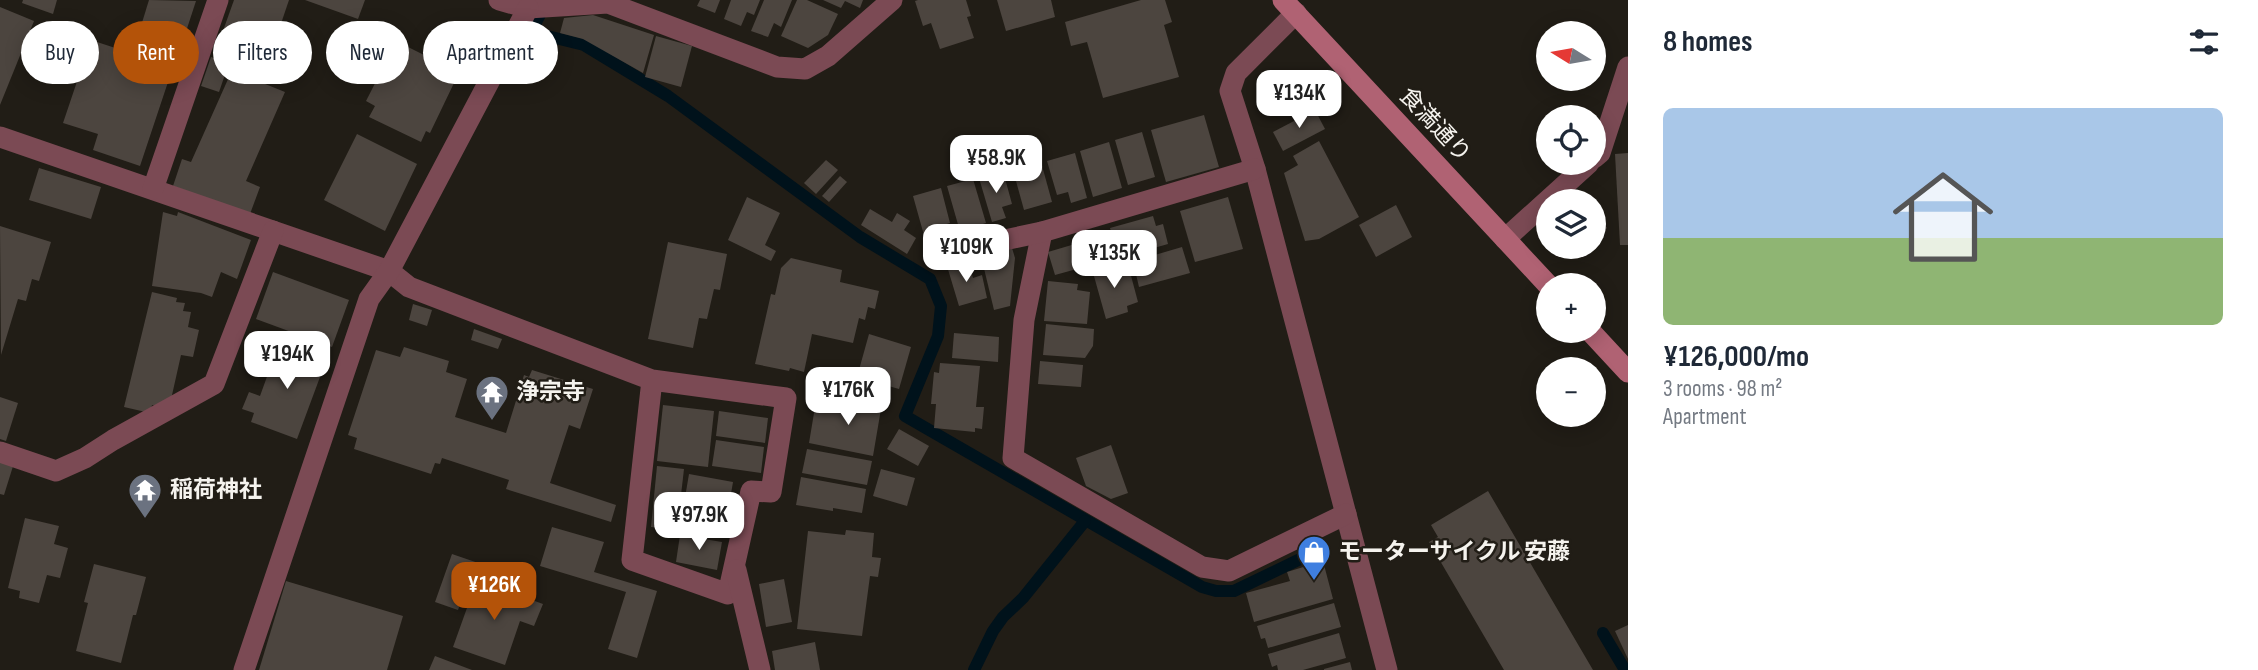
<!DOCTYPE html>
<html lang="en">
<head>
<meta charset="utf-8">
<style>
  :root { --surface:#fff; --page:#f6f6f7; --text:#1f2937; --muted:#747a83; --line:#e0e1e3; --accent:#b45309 }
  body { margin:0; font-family:"Sofia Sans Condensed","Noto Sans JP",sans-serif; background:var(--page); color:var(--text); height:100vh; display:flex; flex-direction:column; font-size:26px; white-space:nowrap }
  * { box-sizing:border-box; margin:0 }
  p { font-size:23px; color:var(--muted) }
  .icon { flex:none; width:38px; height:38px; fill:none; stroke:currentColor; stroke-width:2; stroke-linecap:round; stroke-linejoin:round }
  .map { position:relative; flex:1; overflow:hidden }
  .drawer { display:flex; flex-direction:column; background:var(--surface); width:630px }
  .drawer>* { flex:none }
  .top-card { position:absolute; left:21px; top:21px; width:665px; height:63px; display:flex; gap:14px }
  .needle { width:46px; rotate:281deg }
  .buttons { position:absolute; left:1536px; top:21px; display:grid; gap:14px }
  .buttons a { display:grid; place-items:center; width:70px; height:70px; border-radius:50%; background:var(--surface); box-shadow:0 4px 18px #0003; font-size:35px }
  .price { position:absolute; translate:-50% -60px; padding:0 16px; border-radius:14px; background:#fff; color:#222; font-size:23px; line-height:46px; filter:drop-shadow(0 2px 4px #0008) }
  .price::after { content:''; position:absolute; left:50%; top:42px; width:21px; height:16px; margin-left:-10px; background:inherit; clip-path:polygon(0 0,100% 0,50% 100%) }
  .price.current { background:var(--accent); color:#fff }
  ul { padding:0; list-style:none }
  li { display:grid; align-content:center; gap:14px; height:371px; padding:0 35px }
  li+li { border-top:2px solid var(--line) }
  li span { display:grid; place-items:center; height:217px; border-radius:10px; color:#555 }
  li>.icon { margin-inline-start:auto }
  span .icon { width:126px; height:126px; fill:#fffc; stroke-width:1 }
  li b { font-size:30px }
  h2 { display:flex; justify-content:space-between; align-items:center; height:84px; padding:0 35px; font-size:30px }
  .chip { padding:0 24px; border-radius:32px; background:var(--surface); box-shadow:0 4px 18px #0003; font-size:24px; line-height:63px }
  .chip.current { background:var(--accent); color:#fff }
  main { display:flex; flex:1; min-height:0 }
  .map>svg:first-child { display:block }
</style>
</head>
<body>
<main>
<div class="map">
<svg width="1628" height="670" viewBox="0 0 1628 670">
  <rect width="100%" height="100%" fill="#211d16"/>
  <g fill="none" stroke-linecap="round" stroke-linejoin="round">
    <g stroke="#00121b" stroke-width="12">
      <path d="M546,3L531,32L584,45L668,96L860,237L930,279L941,306L938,336L905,416L1202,587L1216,591H1234L1323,548"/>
      <path d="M1603,633L1625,670"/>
      <path d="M974,670L993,631L1003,617L1023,598L1085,521"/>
    </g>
  </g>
  <g fill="#4c453f">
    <path d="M23,0H57L53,14L22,3Z"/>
    <path d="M149,0L196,1L178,56L136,42Z"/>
    <path d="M234,0H289L269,59L219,42Z"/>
    <path d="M305,0H365L358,19Z"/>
    <path d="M700,0H720L715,13L697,6Z"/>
    <path d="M731,0H760L754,15L747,12L741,26L724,19Z"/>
    <path d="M764,0H792L781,27L774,23L768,37L751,31Z"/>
    <path d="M797,0H807L838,14L828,35L808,48L781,36Z"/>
    <path d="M823,0H863L860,8L845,1L841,8Z"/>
    <path d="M918,0H966L971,16L967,17L974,38L940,49L931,23L923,26L915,1Z"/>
    <path d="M997,0H1051L1055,17L1006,31Z"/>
    <path d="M1141,0H1165L1172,22L1164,25L1179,77L1103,98L1087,42L1071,46L1065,22Z"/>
    <path d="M0,7L34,21L0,105Z"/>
    <path d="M593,15L654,35L643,73L583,39L560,33L564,18Z"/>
    <path d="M656,36L692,46L681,87L645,77Z"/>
    <path d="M91,40L173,67L140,166L93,150L98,134L63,123Z"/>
    <path d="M404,45L456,71L451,81L454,83L430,133L426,131L421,142L369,117L375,106L366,101L391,52L400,56Z"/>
    <path d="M211,57L229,63L219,92L201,86Z"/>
    <path d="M243,75L285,92L246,181L260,187L250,214L173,186L182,159L191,162L229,77L240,81Z"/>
    <path d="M1315,110L1325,129L1283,151L1273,132Z"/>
    <path d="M1204,115L1219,167L1166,182L1151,130Z"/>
    <path d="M1142,132L1155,177L1128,185L1115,140Z"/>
    <path d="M357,134L417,164L385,231L324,200Z"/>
    <path d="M1319,141L1359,217L1319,239L1305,241L1284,173L1298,165L1293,156Z"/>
    <path d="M1109,142L1122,188L1093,197L1080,151Z"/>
    <path d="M1075,153L1087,198L1071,203L1068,192L1057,195L1047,161Z"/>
    <path d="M1628,153V245H1620L1615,154Z"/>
    <path d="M826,160L838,170L816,194L804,183Z"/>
    <path d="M1041,162L1052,202L1024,210L1013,170Z"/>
    <path d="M39,168L101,187L91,219L29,200Z"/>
    <path d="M1003,171L1012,204L1002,207L1006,218L992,222L979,178Z"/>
    <path d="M840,176L847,182L829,202L822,196Z"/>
    <path d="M973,179L986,223L968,229L967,226L959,228L947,186Z"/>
    <path d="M941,188L950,223L940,226L944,240L927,246L913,196Z"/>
    <path d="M747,197L780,213L765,245L776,251L771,261L728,240Z"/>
    <path d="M1228,197L1243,249L1195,262L1180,211Z"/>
    <path d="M1396,205L1412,237L1376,257L1359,225Z"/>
    <path d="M870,209L892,222L897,213L910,221L904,230L916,238L907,254L861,225Z"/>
    <path d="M163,212L177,216L178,212L251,240L237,279L221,272L212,297L201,293L152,286Z"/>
    <path d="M1594,212L1607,228L1594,239Z"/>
    <path d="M1153,216L1156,226L1163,224L1168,244L1119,258L1110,228Z"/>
    <path d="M0,226L51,242L39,281L32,279L26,301L18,299L1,355Z"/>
    <path d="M1096,233L1097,238L1100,237L1106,261L1055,275L1048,252L1075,244L1073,239Z"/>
    <path d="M668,242L727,254L720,290L714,289L707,319L699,318L693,348L648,339Z"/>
    <path d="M1182,247L1190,273L1139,287L1135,270L1151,265L1148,257Z"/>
    <path d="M1012,248L1015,258L1010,306L994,310L981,256Z"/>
    <path d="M791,258L842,270L840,282L879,291L875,309L868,307L865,320L859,318L853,343L812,334L804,372L790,368L789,371L755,364L771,294L775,295L781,268Z"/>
    <path d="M968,261L973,278L982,275L987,298L959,306L947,266Z"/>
    <path d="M1114,262L1118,275L1130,272L1138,302L1127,306L1128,312L1106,319L1092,269Z"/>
    <path d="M273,272L349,300L332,347L256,319Z"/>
    <path d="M1048,281L1078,284L1077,290L1090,292L1087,324L1044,321Z"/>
    <path d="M152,292L177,298L176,302L185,303L183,311L191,312L188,327L199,330L193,357L181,355L170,404L160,407L152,405L150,413L124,407Z"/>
    <path d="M413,304L432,310L427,326L409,320Z"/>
    <path d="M1046,324L1094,329L1093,346L1085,358L1043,355Z"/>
    <path d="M474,329L502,339L498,349L471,340Z"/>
    <path d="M954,333L999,337L998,362L952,358Z"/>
    <path d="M869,334L911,347L899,389L857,377Z"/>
    <path d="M288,339L321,351L313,374L320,377L297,439L251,422L254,413L242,409L249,392L260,396L273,360L280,362Z"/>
    <path d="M404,347L449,361L446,372L467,379L455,417L506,433L524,375L529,377L532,370L593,389L580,429L569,425L550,483L616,505L611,522L506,489L509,480L442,458L440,464L435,463L431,474L354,449L357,438L348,435L376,350L400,357Z"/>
    <path d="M1040,361L1083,365L1081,387L1038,384Z"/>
    <path d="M940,363L980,366L976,407H984L982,429L975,428V432L934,428L936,404H931L934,372L939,373Z"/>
    <path d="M0,397L18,403L6,441L0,439Z"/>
    <path d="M845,397L882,403L873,456L809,443L815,407L842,412Z"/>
    <path d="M663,405L714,411L708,467L657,461Z"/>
    <path d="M719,411L768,418L765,443L716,436Z"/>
    <path d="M899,429L929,446L918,466L887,449Z"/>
    <path d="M716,440L764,447L761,473L712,466Z"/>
    <path d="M1111,445L1128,493L1111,499L1086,486L1076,458Z"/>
    <path d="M807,449L872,461L867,485L802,473Z"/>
    <path d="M0,458L14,463L4,495L0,494Z"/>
    <path d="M657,466L684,469L677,530L651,527Z"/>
    <path d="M881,469L915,478L907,506L873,496Z"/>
    <path d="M689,474L733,482L724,535L680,527Z"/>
    <path d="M801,477L866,489L862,513L833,508V511L796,505Z"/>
    <path d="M1488,491L1593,670H1504L1429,542L1438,537L1431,525Z"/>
    <path d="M25,518L59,526L54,544L68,548L60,578L47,575L39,603L19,598L20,591L8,588Z"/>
    <path d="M552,527L604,542L594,572L657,591L637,658L608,649L626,592L540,566Z"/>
    <path d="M846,530L874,533L872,557L881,558L878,577L870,576L862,636L797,629L808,531L845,535Z"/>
    <path d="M680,535L722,542L717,570L676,562Z"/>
    <path d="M452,554L487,566L482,579L471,575L458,610L435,602Z"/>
    <path d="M1323,561L1333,599L1254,622L1246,593L1290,581L1287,572Z"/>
    <path d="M94,564L146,577L136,615H133L121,663L76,651L88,603L84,602Z"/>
    <path d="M784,579L792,622L766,627L759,584Z"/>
    <path d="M477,580L543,604L534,626L520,621L505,665L453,647Z"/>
    <path d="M286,581L403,616L387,670H259Z"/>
    <path d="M1334,603L1341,627L1268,648L1265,638L1261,639L1257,626Z"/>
    <path d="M1628,625V659L1615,631Z"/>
    <path d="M1339,633L1346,658L1303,670H1278L1277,665L1272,667L1268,654Z"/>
    <path d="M815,642L820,670H775L772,651Z"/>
    <path d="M435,656L472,670H429Z"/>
    <path d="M1350,662L1352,670H1324V669Z"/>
  </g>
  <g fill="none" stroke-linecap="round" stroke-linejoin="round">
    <g stroke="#7b4a54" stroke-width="21">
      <path d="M499,0L528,8L608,3L777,67L805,69L828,56L892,0"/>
      <path d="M1296,13L1236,73L1230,91L1255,169L1387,670"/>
      <path d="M0,137L389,271L409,287L652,380L786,398L771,492L751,491L728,594L632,560L652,380"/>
      <path d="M1594,158L1600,153L1628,67"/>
      <path d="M153,189L218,0"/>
      <path d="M1042,232L1024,320L1013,458L1202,567L1229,571L1346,514"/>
      <path d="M1505,239L1589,163"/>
      <path d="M953,251L1042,232L1255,169"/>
      <path d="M0,452L56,471L85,458L113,440L214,384L273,231"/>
      <path d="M736,570L760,670"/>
      <path d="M244,670L369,299L389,271L528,8"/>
    </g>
    <g stroke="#b06273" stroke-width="21">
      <path d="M1283,0L1549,286"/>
      <path d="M1590,331L1628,372"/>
    </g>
  </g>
  <defs>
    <symbol id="temple-pin" viewBox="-11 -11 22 30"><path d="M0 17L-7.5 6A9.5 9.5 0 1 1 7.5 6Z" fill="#6b7280" stroke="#211d16"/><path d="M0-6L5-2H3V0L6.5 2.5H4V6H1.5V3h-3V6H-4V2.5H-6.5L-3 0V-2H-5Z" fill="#fff"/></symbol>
    <symbol id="shop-pin" viewBox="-11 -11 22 30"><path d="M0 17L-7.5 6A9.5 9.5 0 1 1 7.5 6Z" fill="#3f7fe0" stroke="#211d16"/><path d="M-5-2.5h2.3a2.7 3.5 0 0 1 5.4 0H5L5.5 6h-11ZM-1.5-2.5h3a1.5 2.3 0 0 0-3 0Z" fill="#fff"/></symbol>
  </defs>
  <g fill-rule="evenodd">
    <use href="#temple-pin" x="473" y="373" width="38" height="52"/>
    <use href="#temple-pin" x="126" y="471" width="38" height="52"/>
    <use href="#shop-pin" x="1295" y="533" width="38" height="52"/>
  </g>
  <g text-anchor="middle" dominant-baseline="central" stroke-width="5" stroke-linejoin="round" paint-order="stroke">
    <g font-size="23" fill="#f5f3ee" stroke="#211d16">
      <text transform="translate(1435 125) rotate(47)">食満通り</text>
    </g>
    <g font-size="23" font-weight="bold" fill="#f5f3ee" stroke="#211d16" text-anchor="start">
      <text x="516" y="392">浄宗寺</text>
      <text x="170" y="490">稲荷神社</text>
      <text x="1338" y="552">モーターサイクル 安藤</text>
    </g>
  </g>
</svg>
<div class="buttons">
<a><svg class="needle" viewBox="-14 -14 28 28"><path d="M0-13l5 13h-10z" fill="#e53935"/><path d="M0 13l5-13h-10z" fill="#747a83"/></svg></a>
<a><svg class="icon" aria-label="locate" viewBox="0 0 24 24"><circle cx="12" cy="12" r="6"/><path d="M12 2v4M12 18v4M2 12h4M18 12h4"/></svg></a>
<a><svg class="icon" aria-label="layers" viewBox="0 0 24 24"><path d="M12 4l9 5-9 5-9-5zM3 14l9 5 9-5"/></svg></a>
<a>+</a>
<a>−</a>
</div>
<b class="price" style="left:1299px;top:130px">¥134K</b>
<b class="price" style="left:996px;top:195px">¥58.9K</b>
<b class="price" style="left:966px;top:284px">¥109K</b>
<b class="price" style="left:1114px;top:290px">¥135K</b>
<b class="price" style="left:287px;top:391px">¥194K</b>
<b class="price" style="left:848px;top:427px">¥176K</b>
<b class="price" style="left:699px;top:552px">¥97.9K</b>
<b class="price current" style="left:494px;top:622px">¥126K</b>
<div class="top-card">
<a class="chip">Buy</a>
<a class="chip current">Rent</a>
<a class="chip">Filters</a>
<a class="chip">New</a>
<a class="chip">Apartment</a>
</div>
</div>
<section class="drawer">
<h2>8 homes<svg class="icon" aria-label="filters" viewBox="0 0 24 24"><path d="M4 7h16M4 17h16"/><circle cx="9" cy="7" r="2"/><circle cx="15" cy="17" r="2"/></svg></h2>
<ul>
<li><span style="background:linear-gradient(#a9c7e8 60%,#8fb573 0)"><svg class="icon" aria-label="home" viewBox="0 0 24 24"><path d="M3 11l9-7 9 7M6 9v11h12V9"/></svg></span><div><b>¥126,000/mo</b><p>3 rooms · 98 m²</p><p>Apartment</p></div></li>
</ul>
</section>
</main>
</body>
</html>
